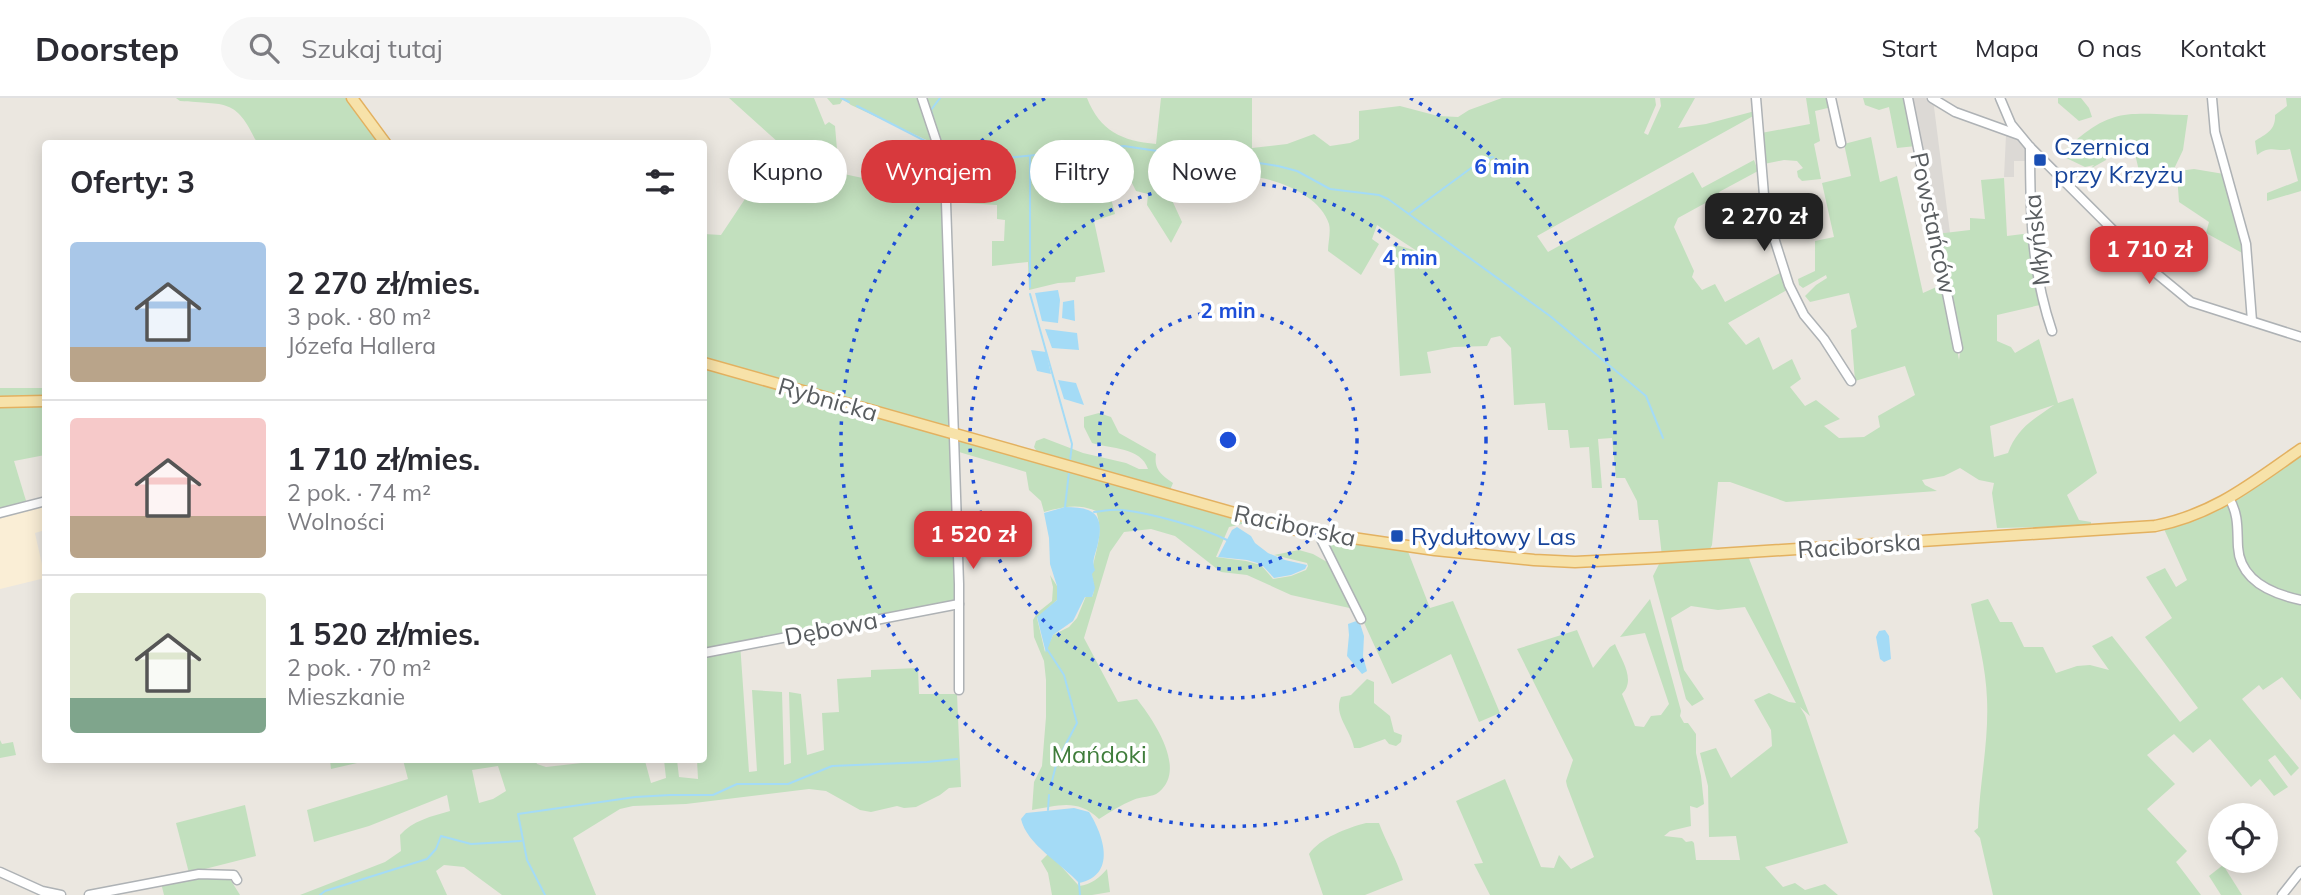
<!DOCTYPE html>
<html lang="pl">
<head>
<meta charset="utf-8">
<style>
  :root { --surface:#fff; --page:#f7f7f7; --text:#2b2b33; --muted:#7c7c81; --line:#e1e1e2; --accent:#d8393d }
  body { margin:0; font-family:Mulish,sans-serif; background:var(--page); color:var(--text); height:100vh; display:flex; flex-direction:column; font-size:26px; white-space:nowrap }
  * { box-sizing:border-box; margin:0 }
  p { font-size:23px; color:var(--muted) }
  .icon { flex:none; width:38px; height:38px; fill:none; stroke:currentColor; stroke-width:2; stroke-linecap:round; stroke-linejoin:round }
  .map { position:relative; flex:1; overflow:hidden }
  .side { position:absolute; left:42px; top:42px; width:665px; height:623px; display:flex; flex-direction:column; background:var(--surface); border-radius:7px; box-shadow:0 4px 18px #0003 }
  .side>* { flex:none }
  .top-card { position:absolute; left:728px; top:42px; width:665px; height:63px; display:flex; gap:14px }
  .fabs { position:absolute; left:2208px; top:705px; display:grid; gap:14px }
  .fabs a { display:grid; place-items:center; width:70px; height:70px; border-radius:50%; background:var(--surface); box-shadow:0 4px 18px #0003; font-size:35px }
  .price { position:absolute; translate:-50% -60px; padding:0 16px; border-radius:14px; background:var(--accent); color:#fff; font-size:23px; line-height:46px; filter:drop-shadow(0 2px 4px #0008) }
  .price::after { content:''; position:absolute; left:50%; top:42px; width:21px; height:16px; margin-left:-10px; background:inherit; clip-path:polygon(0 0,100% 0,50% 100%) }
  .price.current { background:#222; color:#fff }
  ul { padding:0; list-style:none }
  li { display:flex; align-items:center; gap:21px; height:175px; padding:0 28px }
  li+li { border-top:2px solid var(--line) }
  li span { display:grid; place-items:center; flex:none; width:196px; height:140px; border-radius:7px; color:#555 }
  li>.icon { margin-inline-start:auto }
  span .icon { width:84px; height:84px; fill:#fffc; stroke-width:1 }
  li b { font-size:30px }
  h2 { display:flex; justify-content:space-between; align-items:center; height:84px; padding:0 28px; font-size:30px }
  .chip { padding:0 24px; border-radius:32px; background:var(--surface); box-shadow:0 4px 18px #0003; font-size:24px; line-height:63px }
  .chip.current { background:var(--accent); color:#fff }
  header { display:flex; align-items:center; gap:42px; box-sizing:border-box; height:98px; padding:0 35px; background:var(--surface); border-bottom:2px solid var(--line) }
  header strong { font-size:33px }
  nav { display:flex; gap:38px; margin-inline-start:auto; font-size:24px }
  .search { width:490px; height:63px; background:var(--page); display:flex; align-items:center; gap:18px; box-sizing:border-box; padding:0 24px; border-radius:38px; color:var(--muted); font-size:26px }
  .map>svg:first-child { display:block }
</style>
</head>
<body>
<header>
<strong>Doorstep</strong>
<div class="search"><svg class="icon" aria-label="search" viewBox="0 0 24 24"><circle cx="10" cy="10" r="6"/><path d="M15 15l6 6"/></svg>Szukaj tutaj</div>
<nav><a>Start</a><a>Mapa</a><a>O nas</a><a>Kontakt</a></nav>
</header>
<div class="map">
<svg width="2301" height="797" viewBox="0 0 2301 797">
  <rect width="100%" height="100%" fill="#ebe7e0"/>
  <path fill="#faeed6" d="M44,406L45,432L35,435L45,480L0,491V418Z"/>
  <g fill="#dcd9d5">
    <path d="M1913,0H1925L1936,6L1934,9L1950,135L1936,136Z"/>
    <path d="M2006,37L2014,40L2028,51V63H2014V79H2004Z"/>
  </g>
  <g fill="#c2e0be" fill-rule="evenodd">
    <path d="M176,0H357L390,45H257C236,0 227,7 180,3Z"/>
    <path d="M729,0H814L825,27L829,24L835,28L839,75L943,97L949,330L704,261V136L721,137L759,80L789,54Z"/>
    <path d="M827,0H920L935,46L851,7L843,1L840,6L833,7Z"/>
    <path d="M923,0H1087C1100,33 1122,43 1156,46L1161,0H1252V50L1287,46L1314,36L1330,48L1350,45L1359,41V13L1400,8L1438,18L1458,19L1469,12L1502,0H1655L1656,7L1644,35L1648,37L1661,8L1660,0H1695L1678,30L1706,26L1755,13V17L1537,138L1548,154L1693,74L1702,90L1754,62L1758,73L1719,94L1720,97L1678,120L1674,129L1694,173L1692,179L1702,192L1715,186L1725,204L1782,174L1787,192L1728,225L1746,247L1759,239L1773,272L1792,261L1801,281L1790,289L1805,308L1816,302L1840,321L1824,328L1839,340L1864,339L1880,329L1878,318L1915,297L1905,268L1855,283L1851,232L1857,229L1849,195L1810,204L1805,198L1816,187L1827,180L1826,177L1803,190L1799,187L1798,181L1815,173V143L1834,139L1822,85L1851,78L1844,46L1871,39L1880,84L1897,78L1923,195L1941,187L1948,201L1959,262L1961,247L1936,136L1970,132V120L1985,121L1981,82L2004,80L2007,138L2031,135L2033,174L2040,207L1997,217V243L2011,249L2015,255L2039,241L2058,305L2073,300L2097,375L2067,397L2079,422L2091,424V428L1997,430L1992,395L1994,385L1979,382L1960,370L1944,378L1922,382L1925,387L1937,393L1786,404L1730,384H1718L1712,447L1707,457L1662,459L1658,422H1639L1637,403L1625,380H1616L1612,340L1598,341L1602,390H1592L1589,349L1570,350L1568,332H1548L1545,305L1514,307L1511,250L1500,238L1491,240L1487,248L1454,249L1427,254L1431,275L1400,278L1393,146L1417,153L1377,127L1372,141L1379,146L1361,177L1328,153C1328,145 1331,134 1329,126C1320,96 1272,78 1243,78L1238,60L1210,53L1209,64L1221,81L1217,91L1172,80L1171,100L1182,124L1171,145L1147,107L1148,96L1136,93L1125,71L1104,73L1115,116L1094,123L1105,174L1076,179L1075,184L1058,185L1029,192L1028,164L992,168V143H1004L1005,122L997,121V107L946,104L944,66ZM2054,307C2034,321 2017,330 2008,355L1994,359L1990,328Z"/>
    <path d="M1806,0H1830L1832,9L1815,13L1820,43L1814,46L1821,81L1802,83L1798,79L1797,73L1803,70L1797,63L1784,62L1764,66L1761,35L1810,26Z"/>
    <path d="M1863,0H1907L1916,48L1897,50L1889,9L1879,12L1865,7Z"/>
    <path d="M2058,0H2081L2089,10L2092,19L2079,23L2058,5Z"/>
    <path d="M2286,0H2301V93L2267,103V95L2298,83L2290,51C2277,55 2272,46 2257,57L2255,43C2266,36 2276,32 2275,17L2287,8Z"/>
    <path d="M2188,17L2183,52L2173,73L2140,77L2135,56V43L2109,46L2106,62L2090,71L2094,67L2085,69L2060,57C2075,42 2094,25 2115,19C2131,13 2169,17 2188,17Z"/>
    <path d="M2194,71L2224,76L2243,142L2244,156L2206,135L2209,124L2179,104L2177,76L2179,73Z"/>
    <path d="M704,269L951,338L958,503L740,545L749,674L757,673L752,592L782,594L784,667L791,665L789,594L801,596L807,657L824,652L822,615L839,614L837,581L871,579V572L918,570L919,596H957L961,689L949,690L940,697L916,709L904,710L897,708L871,714L860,712L826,693L809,691L686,706L633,708L620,711L573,740L596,797H502L464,769L444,767L436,773L447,797H300L385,764L401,753L400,737C412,723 432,718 450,713L447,697L369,728L314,744L307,712L408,681L403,662H535L537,666L546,669L590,664L645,663L651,685L666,680L664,662H677L679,679L698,681L697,662H704ZM498,668L506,693L493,701L479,705L472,672Z"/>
    <path d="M0,290H45V299L0,300Z"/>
    <path d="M45,306V357L14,363L27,406L0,413V307Z"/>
    <path d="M1099,315L1111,319L1119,335L1156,356C1154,371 1160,376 1173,385L1168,397L1042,362L1034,349L1036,343L1044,340L1083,355L1126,365L1139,371H1148C1141,349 1111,351 1092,345L1084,329V319Z"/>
    <path d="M963,342L1246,425L1229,429L1216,459L1246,463L1261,467L1273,481L1291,478L1306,472L1308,468L1307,465L1274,457L1299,452L1313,456L1327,464L1354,511L1291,497L1247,477L1221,474L1175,438L1151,431L1124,434L1110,454L1084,540L1118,604L1137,601C1154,623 1187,671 1159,694C1152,700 1141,698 1133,702C1121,707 1110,714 1099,721C1077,700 1058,708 1032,712L1034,684L1042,668L1046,619V582L1044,563L1034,539L1033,522L1037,515L1052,503L1053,489L1050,477L1057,488V502L1037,520L1045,554L1053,537L1069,529L1077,520L1086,498L1092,499C1097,487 1091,484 1092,473C1096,450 1104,436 1096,413C1078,405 1062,409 1044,414L1041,403L1029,392L1026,374L959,354V345Z"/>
    <path d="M2301,351V602L2282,579L2263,592L2259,587L2242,601L2299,670L2291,678L2275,657L2268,662L2288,689L2274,698L2260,681L2251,689L2210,641L2193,655L2174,636L2147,657L2175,686L2147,711L2187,753L2176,764L2201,797H1993L1980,740L1974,733L1978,730C1979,687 1989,645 1987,601C1986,569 1977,537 1971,506L1988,501L2000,524H2012L2024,549H2043L2056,575L2077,568L2090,567L2109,572L2092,548L2112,538L2180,624L2198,610L2145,539L2172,520L2146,479L2165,470L2176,489L2187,482L2164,431L2229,400Z"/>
    <path d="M1335,441L1407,451L1430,510L1453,503L1500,615L1479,624L1451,556L1392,586L1328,446Z"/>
    <path d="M1748,458L1810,618L1800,609L1805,617L1848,745L1765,769L1783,789L1795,785L1805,792L1825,786L1838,797H1490L1474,766L1483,765L1456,703L1505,681L1541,769L1554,770L1559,757L1571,771L1594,759L1567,688L1566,683L1573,662L1517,551L1577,532L1593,570L1610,549L1615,546C1622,563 1636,582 1622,596L1635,628L1644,629L1651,618L1661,617L1669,606L1645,535L1620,539L1650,501L1681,613L1680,618L1684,625H1688L1696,636V655L1701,678L1704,706L1697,710L1690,708L1691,728L1670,733L1664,738L1682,740L1686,744L1692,743L1694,745L1696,762H1740L1736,738L1709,739L1708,688L1700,655L1716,650L1731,680L1772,648L1771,632L1754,602L1769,595L1789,604L1796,605L1745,509L1718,512L1691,508L1671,520L1684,572L1704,601L1692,608L1686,601L1653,478L1660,464Z"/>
    <path d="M1367,581L1374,584V605L1390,618L1394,634L1402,637L1401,644L1396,648L1389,646L1385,641L1360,650H1354C1351,632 1333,617 1341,599L1351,597Z"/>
    <path d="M0,642L2,646L13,644L16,657L0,660Z"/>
    <path d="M330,662H370L331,671Z"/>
    <path d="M245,707L256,758L189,775L176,725Z"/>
    <path d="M1366,725H1379C1386,744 1398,764 1403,782L1365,797H1323L1309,756C1320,740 1347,730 1366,725Z"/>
    <path d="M1049,755L1079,788C1091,787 1100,779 1107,771L1110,794L1092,797H1052L1048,775L1041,763Z"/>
    <path d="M2223,767L2242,797H2221L2209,778Z"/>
    <path d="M201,776L230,781L240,797H164L161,785Z"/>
  </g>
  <g fill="#a4dbf6">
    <path d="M1058,192L1060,202L1058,225L1042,223L1035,195Z"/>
    <path d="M1074,202L1075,223L1062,220L1063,204Z"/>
    <path d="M1045,231L1077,235L1079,252L1052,250Z"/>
    <path d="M1031,252L1046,254L1051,276L1037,273Z"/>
    <path d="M1058,282L1076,285L1084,307L1064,301Z"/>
    <path d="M1065,409C1092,409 1105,415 1098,445C1096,456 1091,462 1095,472L1092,476L1095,490L1092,499H1085L1073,523L1053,537L1046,555L1037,519L1057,502V488L1050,466L1049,440L1044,415Z"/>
    <path d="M1237,429L1251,438L1255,445L1268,455L1285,462L1307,467L1305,471L1291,477L1274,480L1261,466L1247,462L1218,459L1232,432Z"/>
    <path d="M1359,522L1364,538L1363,558L1367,573L1362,576L1347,558L1349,537L1348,526Z"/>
    <path d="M1885,532L1889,538L1891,561L1884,564L1880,561L1876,539L1879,533Z"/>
    <path d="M1074,710L1089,714C1104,738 1117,777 1079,785C1061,765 1027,747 1021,721L1026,715Z"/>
  </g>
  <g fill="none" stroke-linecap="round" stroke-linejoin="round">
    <g stroke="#a4dbf6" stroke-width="2">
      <path d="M841,0L849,4"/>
      <path d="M857,8L933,47"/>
      <path d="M934,24L931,12L940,0"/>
      <path d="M942,50L956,59L976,63L1124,48L1191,58H1212L1278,68L1297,73L1330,91L1379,97L1388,101L1550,218L1646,298L1663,340"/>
      <path d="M1030,58V189"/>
      <path d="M1410,115L1482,62L1493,59"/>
      <path d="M1030,196L1072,346L1070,363"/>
      <path d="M1065,409L1069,374"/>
      <path d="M1094,414C1103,413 1113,411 1122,412C1151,415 1201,429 1227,442"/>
      <path d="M1047,551L1064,577L1077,625L1057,663L1050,691"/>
      <path d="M1048,712L1049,697"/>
      <path d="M1079,785L1080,797"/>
      <path d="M320,797L325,793L427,761L436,751L441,738L471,746L521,743"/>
      <path d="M545,797L527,762L518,716L635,699L670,697H713L737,686H788L832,668L927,664L957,661"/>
    </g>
    <defs>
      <g id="minor">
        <path d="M922,0L944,66L946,104L959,486V592"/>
        <path d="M1756,0L1764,97L1775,143L1789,187L1804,217L1824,241L1851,283"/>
        <path d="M1831,0L1841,45"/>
        <path d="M1908,0L1958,250"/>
        <path d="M1932,0L1955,14L2019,37"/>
        <path d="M2000,0L2011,26L2030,49L2157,176L2191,204L2301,239"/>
        <path d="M2212,0L2215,34L2246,146L2252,223"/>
        <path d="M2030,49C2030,114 2031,171 2052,233"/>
        <path d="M2229,400C2239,417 2237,431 2238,449C2240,483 2272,496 2301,502"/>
        <path d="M0,415L46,403"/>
        <path d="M1318,435L1361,521"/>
        <path d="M704,555L959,506"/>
        <path d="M0,774L42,793L61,797"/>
        <path d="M89,797L199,776L234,777L237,782"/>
        <path d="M2282,797L2301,773"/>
      </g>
      <g id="major">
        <path d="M352,0L386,46"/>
        <path d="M704,265L1291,431L1435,452L1534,462L1575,464L1656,460L2155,428C2215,416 2252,385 2301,351"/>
        <path d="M0,304L46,303"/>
      </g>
    </defs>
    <use href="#minor" stroke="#aeb2b5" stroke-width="11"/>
    <use href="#major" stroke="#e3b160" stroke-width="13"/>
    <use href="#minor" stroke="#fff" stroke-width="8"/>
    <use href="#major" stroke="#f7e2a9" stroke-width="10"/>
  </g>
  <g fill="none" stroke="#1d4ed8" stroke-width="3.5" stroke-dasharray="3.5 7">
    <circle cx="1228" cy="342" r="129"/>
    <circle cx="1228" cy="342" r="258"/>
    <path d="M1410 0A387 387 0 1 1 1046 0"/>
  </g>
  <g fill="#1a4fb4" stroke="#fff" stroke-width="2.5">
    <rect x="2033" y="55" width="14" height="14" rx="3.5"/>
    <rect x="1390" y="431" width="14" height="14" rx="3.5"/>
  </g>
  <g text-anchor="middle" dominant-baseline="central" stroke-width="7" stroke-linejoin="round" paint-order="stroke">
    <g font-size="24" fill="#164399" stroke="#fff" text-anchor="start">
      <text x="2054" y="48">Czernica<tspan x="2054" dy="28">przy Krzyżu</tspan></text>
      <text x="1411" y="438">Rydułtowy Las</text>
    </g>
    <g font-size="24" fill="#595d60" stroke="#fff">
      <text transform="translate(1934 125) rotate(78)">Powstańców</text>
      <text transform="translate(2036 142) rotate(-96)">Młyńska</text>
      <text transform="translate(828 301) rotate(16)">Rybnicka</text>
      <text transform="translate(1295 427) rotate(12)">Raciborska</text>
      <text transform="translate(1859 447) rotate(-4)">Raciborska</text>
      <text transform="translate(831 530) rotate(-11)">Dębowa</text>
    </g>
    <g font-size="24" fill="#3f7d3b" stroke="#fff">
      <text x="1099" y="656">Mańdoki</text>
    </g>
  </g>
  <circle cx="1228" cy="342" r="10" fill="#1d4ed8" stroke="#fff" stroke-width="3.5"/>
  <g font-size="21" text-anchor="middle" font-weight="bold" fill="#1d4ed8" stroke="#fff" stroke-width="7" stroke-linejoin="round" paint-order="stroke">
    <text x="1502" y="76">6 min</text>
    <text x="1410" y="167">4 min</text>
    <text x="1228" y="220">2 min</text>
  </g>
</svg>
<div class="fabs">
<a><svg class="icon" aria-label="locate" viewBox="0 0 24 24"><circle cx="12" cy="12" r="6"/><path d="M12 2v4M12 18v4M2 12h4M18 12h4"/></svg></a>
</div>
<b class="price current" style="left:1764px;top:155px">2 270 zł</b>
<b class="price" style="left:2149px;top:188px">1 710 zł</b>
<b class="price" style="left:973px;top:473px">1 520 zł</b>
<div class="top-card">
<a class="chip">Kupno</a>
<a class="chip current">Wynajem</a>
<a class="chip">Filtry</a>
<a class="chip">Nowe</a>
</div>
<section class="side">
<h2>Oferty: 3<svg class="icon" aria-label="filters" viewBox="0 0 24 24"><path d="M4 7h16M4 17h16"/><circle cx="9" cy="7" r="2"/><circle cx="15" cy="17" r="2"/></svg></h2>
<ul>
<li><span style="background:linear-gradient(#a9c7e8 75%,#b9a48a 0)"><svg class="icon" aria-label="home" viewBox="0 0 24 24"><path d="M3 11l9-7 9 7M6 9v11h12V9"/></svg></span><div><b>2 270 zł/mies.</b><p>3 pok. · 80 m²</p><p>Józefa Hallera</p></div></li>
<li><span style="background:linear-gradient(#f6c9c9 70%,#b9a48a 0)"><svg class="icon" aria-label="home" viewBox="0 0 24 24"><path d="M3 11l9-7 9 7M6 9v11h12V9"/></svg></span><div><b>1 710 zł/mies.</b><p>2 pok. · 74 m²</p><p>Wolności</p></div></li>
<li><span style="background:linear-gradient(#dfe7d0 75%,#7fa58c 0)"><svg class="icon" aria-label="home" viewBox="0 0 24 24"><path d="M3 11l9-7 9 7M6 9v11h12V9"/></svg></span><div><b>1 520 zł/mies.</b><p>2 pok. · 70 m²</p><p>Mieszkanie</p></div></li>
</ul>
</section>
</div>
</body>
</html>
